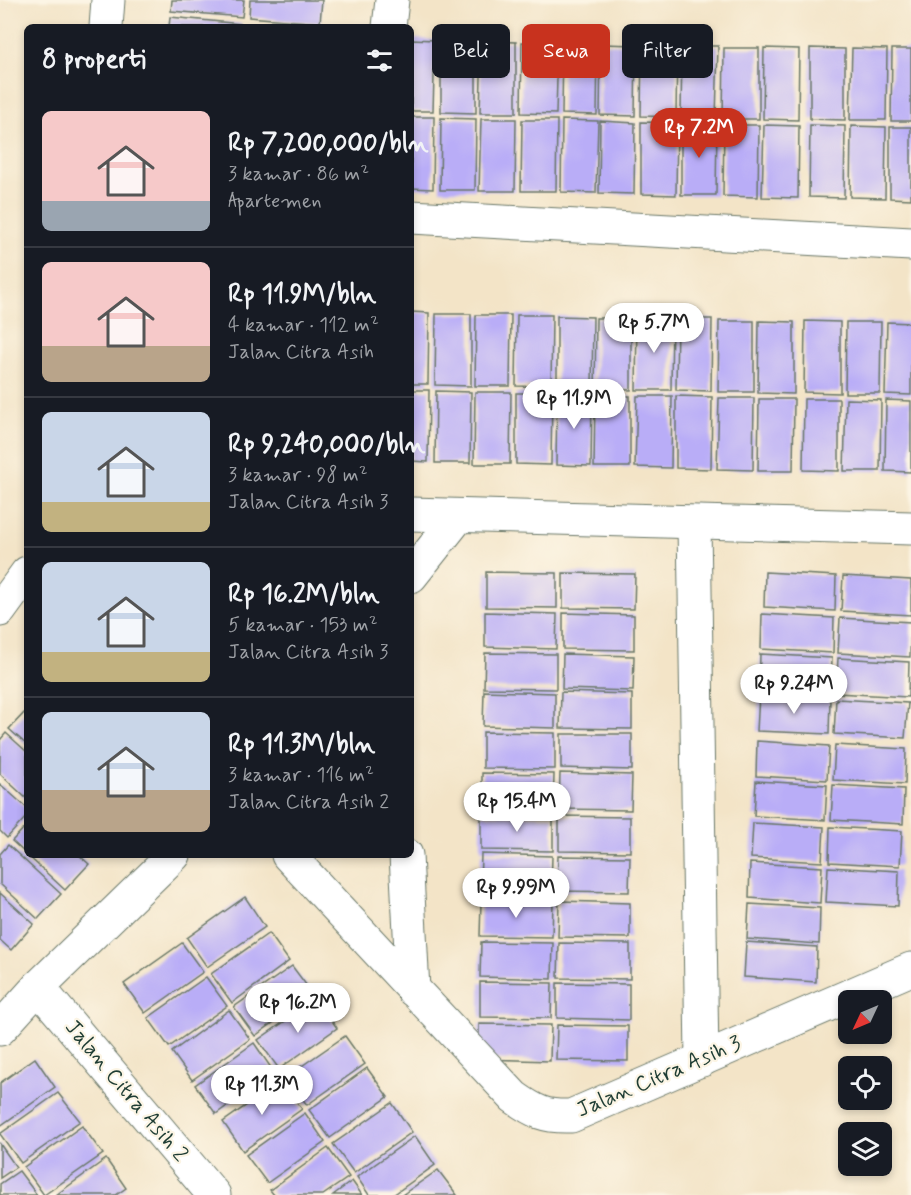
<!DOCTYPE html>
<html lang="id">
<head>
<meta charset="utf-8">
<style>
  :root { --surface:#171b24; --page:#20242c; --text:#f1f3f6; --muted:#9ea1a6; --line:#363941; --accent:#c8321e }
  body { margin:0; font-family:Mynerve,sans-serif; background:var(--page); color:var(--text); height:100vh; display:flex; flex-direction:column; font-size:22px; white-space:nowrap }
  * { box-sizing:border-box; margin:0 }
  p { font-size:20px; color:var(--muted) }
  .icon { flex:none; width:33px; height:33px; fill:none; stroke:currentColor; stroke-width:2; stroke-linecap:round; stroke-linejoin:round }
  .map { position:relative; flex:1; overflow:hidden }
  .panel { position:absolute; left:24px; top:24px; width:390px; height:834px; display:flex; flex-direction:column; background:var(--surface); border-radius:9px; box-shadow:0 3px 9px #0003 }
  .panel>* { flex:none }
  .top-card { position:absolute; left:432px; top:24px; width:388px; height:54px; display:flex; gap:12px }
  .needle { width:39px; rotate:226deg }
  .fabs { position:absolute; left:838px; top:990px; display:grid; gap:12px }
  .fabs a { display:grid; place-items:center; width:54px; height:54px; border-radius:9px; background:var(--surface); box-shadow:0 3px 9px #0003; font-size:30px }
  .price { position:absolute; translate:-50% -51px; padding:0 14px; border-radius:21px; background:#fff; color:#222; font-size:20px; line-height:39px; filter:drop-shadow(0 2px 3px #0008) }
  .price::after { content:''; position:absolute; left:50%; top:36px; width:18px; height:14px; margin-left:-9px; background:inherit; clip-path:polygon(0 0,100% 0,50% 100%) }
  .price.current { background:var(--accent); color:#fff }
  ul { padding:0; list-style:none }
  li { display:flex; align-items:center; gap:18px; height:150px; padding:0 18px }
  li+li { border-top:2px solid var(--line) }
  li span { display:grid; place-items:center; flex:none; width:168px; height:120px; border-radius:9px; color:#555 }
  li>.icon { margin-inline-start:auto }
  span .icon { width:72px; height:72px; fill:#fffc; stroke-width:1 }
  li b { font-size:26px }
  h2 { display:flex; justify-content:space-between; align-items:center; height:72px; padding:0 18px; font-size:26px }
  .pill { padding:0 21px; border-radius:9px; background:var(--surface); box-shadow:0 3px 9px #0003; font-size:21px; line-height:54px }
  .pill.current { background:var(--accent); color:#fff }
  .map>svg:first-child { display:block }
</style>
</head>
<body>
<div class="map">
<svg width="911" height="1195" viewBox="0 0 911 1195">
  <rect width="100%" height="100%" fill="#fcf5e5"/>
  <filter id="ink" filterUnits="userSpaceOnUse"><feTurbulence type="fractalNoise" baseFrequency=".0167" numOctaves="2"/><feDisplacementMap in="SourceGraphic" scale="12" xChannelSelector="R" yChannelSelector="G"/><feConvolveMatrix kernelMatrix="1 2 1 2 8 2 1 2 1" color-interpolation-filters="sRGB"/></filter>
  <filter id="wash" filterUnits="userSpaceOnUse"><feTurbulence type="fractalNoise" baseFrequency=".008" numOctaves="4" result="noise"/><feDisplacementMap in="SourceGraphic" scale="24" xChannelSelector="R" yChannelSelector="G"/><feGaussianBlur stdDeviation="1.35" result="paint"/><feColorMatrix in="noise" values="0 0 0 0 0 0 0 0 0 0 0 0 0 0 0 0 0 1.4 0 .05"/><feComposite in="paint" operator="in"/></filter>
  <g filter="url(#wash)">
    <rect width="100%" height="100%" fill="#f3e4c7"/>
    <g id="blocks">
      <g fill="#b9adf7">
        <path d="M172,0H244L242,17L171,11Z"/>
        <path d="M250,0H322L320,23L249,17Z"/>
        <path d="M170,17L241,24V27H169Z"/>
        <path d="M411,39L435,40L433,111H411Z"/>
        <path d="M441,40L476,41V113L441,112Z"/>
        <path d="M482,41L516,42V113H480Z"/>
        <path d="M522,42H558L556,114L521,113Z"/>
        <path d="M563,43L598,44L597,115L562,114Z"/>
        <path d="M601,44L636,45L635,116L600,115Z"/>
        <path d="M642,44L677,46L676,117L641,116Z"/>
        <path d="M682,46H718L716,118L681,117Z"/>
        <path d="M724,48H759V119H723Z"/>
        <path d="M764,48L799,49L798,120L763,119Z"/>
        <path d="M810,48L845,49V120L810,119Z"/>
        <path d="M852,48L887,49L886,120H850Z"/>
        <path d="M892,49H911V121H891Z"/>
        <path d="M411,117H434L433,189L411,188Z"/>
        <path d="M441,118L476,119L475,190H440Z"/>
        <path d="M481,119H516L515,191H479Z"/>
        <path d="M522,120H557L556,191H521Z"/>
        <path d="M562,120L598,121L596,193L561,192Z"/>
        <path d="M600,121L635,123L634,194L599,193Z"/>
        <path d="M641,122L677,123L676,195L641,194Z"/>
        <path d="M681,123L717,124L716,195H681Z"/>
        <path d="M724,125H759L758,197L723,196Z"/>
        <path d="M764,125L799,126L798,198L762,197Z"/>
        <path d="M810,125L845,126L844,198L809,197Z"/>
        <path d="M851,126L886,127L885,198L850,197Z"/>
        <path d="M890,127H911V199L890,198Z"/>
        <path d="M411,312L429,313L428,384H411Z"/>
        <path d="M436,314H471V386L435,385Z"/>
        <path d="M476,315H511L510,386H475Z"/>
        <path d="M517,315H552L551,387L516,386Z"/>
        <path d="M557,316L593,317L592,388L557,387Z"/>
        <path d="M596,318H631V390L595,389Z"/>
        <path d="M637,319H672L671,390H636Z"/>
        <path d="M677,319H712L711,391L676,390Z"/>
        <path d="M719,321H754V392H718Z"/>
        <path d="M759,321L794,322V394L758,393Z"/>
        <path d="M805,321L840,322V393L804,392Z"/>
        <path d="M846,322H881L880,393H845Z"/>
        <path d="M887,322L911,323V395L885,394Z"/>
        <path d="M411,390H429L428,462L411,461Z"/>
        <path d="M436,391L471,392L470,463H435Z"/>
        <path d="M475,392H511L510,464H474Z"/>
        <path d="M516,393H552L551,465L516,464Z"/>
        <path d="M557,394H592L591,466L556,465Z"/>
        <path d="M595,396H630V467H594Z"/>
        <path d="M637,396H672L671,468L635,467Z"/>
        <path d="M676,396L712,397L711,469L676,468Z"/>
        <path d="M719,398H754L753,470L717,469Z"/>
        <path d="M759,399H794L793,471H758Z"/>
        <path d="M804,399H839V471L803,470Z"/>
        <path d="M846,399L881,400L880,471H844Z"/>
        <path d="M886,400L911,401V472L885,471Z"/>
        <path d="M486,572L557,573V608L486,607Z"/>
        <path d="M765,572L836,576L835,611L764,607Z"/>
        <path d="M563,573L635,574L634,609L563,608Z"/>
        <path d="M843,576L911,580V615L841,611Z"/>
        <path d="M485,612L557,614L556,649L485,647Z"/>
        <path d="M563,613L634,615V650L563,649Z"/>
        <path d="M762,614L834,618L833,653L761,649Z"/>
        <path d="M840,618L911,622L910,657L838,653Z"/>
        <path d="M485,653L556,654V689L484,688Z"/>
        <path d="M563,654L634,656L633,691L562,689Z"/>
        <path d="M760,654L832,658L831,693L759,689Z"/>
        <path d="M838,658L909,662L908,697L836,693Z"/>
        <path d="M484,691L555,693V728L483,726Z"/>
        <path d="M561,692L632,694V729L560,728Z"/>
        <path d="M759,695L830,699L829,734L757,731Z"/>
        <path d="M836,699L908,703L905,738L834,734Z"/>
        <path d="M27,710V745L9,729Z"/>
        <path d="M483,732L555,733V769L483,768Z"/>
        <path d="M6,733L27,752V799L0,774V740Z"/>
        <path d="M561,734H632V770L561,768Z"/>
        <path d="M757,741L829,746L827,780L756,776Z"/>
        <path d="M835,745L906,749L905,784L833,780Z"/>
        <path d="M482,773L554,774L553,809L482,807Z"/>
        <path d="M560,773L632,775L631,810L559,809Z"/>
        <path d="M756,781L827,785L825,820L754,816Z"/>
        <path d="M0,784L27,808V816L7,838L0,831Z"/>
        <path d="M833,785L904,789L903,824L831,820Z"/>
        <path d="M481,815L553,816V851L481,850Z"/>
        <path d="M559,816L630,817V852L559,851Z"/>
        <path d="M753,823L824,827L822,862L751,858Z"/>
        <path d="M27,825V855H79L89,864L65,890L12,841Z"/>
        <path d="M830,827L902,831L900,866L829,862Z"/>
        <path d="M8,845L61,894L38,919L0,884V854Z"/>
        <path d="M481,854L552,856L551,891L480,890Z"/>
        <path d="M558,856L630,857L629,892L557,891Z"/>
        <path d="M750,863L822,867L820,903L749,898Z"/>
        <path d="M828,867L899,871L898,906L826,902Z"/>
        <path d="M0,893L34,924L11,950L0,940Z"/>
        <path d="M245,897L265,927L207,967L187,938Z"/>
        <path d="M481,901L553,902L552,937L480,936Z"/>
        <path d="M559,901L630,903V938L558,937Z"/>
        <path d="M749,904L820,908L819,944L747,939Z"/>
        <path d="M269,933L289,961L232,1003L211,974Z"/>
        <path d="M481,942L553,943L552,979L480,977Z"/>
        <path d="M746,942L817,947L816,982L744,977Z"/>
        <path d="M182,943L203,972L145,1013L124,984Z"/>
        <path d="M559,943L630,944V979L558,978Z"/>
        <path d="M292,966L313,994L255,1036L234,1007Z"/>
        <path d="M206,977L227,1006L169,1047L148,1018Z"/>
        <path d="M480,982L552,983L551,1018L480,1017Z"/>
        <path d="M557,983L629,984V1020L557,1018Z"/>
        <path d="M317,999L337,1028L279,1069L258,1040Z"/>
        <path d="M229,1010L250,1039L192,1080L172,1052Z"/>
        <path d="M479,1024L551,1025L550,1061L479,1059Z"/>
        <path d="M557,1025L628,1026V1061L556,1060Z"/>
        <path d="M345,1036L365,1064L307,1105L286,1077Z"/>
        <path d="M254,1043L274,1072L216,1114L195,1085Z"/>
        <path d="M35,1058L55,1087L0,1126V1083Z"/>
        <path d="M367,1068L388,1097L330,1138L309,1110Z"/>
        <path d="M281,1081L302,1109L243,1151L223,1122Z"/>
        <path d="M58,1093L80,1121L21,1163L0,1134Z"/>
        <path d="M392,1103L412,1132L354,1173L333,1144Z"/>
        <path d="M305,1113L325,1142L267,1183L246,1155Z"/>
        <path d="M82,1126L103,1154L44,1195L24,1167Z"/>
        <path d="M415,1136L435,1165L393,1195H369L357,1177Z"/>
        <path d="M0,1144L16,1167L0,1178Z"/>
        <path d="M328,1148L349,1177L323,1195H274L270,1190Z"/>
        <path d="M106,1159L126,1188L116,1195H56Z"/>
        <path d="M438,1170L457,1195H402Z"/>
        <path d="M19,1171L37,1195H0V1184Z"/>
        <path d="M352,1181L362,1195H333Z"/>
      </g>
    </g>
  </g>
  <g filter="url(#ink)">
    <use href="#blocks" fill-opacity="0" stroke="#697767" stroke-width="1.5"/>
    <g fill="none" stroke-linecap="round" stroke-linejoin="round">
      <defs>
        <g id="street">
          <path d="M106,27L108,0"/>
          <path d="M389,27L392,0"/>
          <path d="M411,217L911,244"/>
          <path d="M411,514L911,528"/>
          <path d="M694,523L702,1060"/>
          <path d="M411,576L458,517"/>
          <path d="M0,610L27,573"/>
          <path d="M288,855L514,1097C535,1112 545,1117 571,1116L911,969"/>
          <path d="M406,855L413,990"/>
          <path d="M38,987L214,1195"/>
          <path d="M0,1029L38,987L174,855"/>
        </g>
      </defs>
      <use href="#street" stroke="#697767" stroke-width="35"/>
      <use href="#street" stroke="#fff" stroke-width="33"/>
    </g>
  </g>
  <g text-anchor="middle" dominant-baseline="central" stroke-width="4.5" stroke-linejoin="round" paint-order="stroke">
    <g font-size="22" fill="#1f3d34" stroke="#fcf5e5">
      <text transform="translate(659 1077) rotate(-23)">Jalan Citra Asih 3</text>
      <text transform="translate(126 1091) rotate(50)">Jalan Citra Asih 2</text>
    </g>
  </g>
</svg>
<div class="fabs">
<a><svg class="needle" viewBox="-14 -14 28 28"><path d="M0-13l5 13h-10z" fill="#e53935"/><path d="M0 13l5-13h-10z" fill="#9ea1a6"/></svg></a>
<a><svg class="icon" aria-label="locate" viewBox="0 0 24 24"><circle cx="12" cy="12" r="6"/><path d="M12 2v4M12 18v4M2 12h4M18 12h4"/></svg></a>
<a><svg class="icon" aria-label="layers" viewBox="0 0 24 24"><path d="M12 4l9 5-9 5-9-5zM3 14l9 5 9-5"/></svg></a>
</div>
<b class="price current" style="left:699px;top:159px">Rp 7.2M</b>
<b class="price" style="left:654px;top:354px">Rp 5.7M</b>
<b class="price" style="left:574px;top:430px">Rp 11.9M</b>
<b class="price" style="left:794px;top:715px">Rp 9.24M</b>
<b class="price" style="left:517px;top:833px">Rp 15.4M</b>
<b class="price" style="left:516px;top:919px">Rp 9.99M</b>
<b class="price" style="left:298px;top:1034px">Rp 16.2M</b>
<b class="price" style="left:262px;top:1116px">Rp 11.3M</b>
<div class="top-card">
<a class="pill">Beli</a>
<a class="pill current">Sewa</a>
<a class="pill">Filter</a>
</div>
<section class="panel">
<h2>8 properti<svg class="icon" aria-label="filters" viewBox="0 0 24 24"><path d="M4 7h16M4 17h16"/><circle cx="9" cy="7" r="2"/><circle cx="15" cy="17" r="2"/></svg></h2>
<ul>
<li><span style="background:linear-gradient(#f6c9c9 75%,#9aa5b1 0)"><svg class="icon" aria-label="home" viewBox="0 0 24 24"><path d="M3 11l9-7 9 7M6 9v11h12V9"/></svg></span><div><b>Rp 7,200,000/bln</b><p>3 kamar · 86 m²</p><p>Apartemen</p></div></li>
<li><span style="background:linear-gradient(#f6c9c9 70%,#b9a48a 0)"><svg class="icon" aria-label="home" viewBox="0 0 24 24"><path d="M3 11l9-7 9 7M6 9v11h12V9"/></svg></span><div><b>Rp 11.9M/bln</b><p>4 kamar · 112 m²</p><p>Jalan Citra Asih</p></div></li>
<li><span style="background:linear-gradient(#c9d6e8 75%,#c2b280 0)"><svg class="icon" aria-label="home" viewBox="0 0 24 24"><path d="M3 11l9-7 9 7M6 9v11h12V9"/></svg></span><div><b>Rp 9,240,000/bln</b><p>3 kamar · 98 m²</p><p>Jalan Citra Asih 3</p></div></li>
<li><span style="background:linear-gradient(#c9d6e8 75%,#c2b280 0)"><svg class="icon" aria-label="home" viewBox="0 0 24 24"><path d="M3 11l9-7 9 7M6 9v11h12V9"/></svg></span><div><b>Rp 16.2M/bln</b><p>5 kamar · 153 m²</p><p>Jalan Citra Asih 3</p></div></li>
<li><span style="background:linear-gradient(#c9d6e8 65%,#b9a48a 0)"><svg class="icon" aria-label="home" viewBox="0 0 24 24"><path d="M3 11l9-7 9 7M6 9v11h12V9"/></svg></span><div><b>Rp 11.3M/bln</b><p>3 kamar · 116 m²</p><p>Jalan Citra Asih 2</p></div></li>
</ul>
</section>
</div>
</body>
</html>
